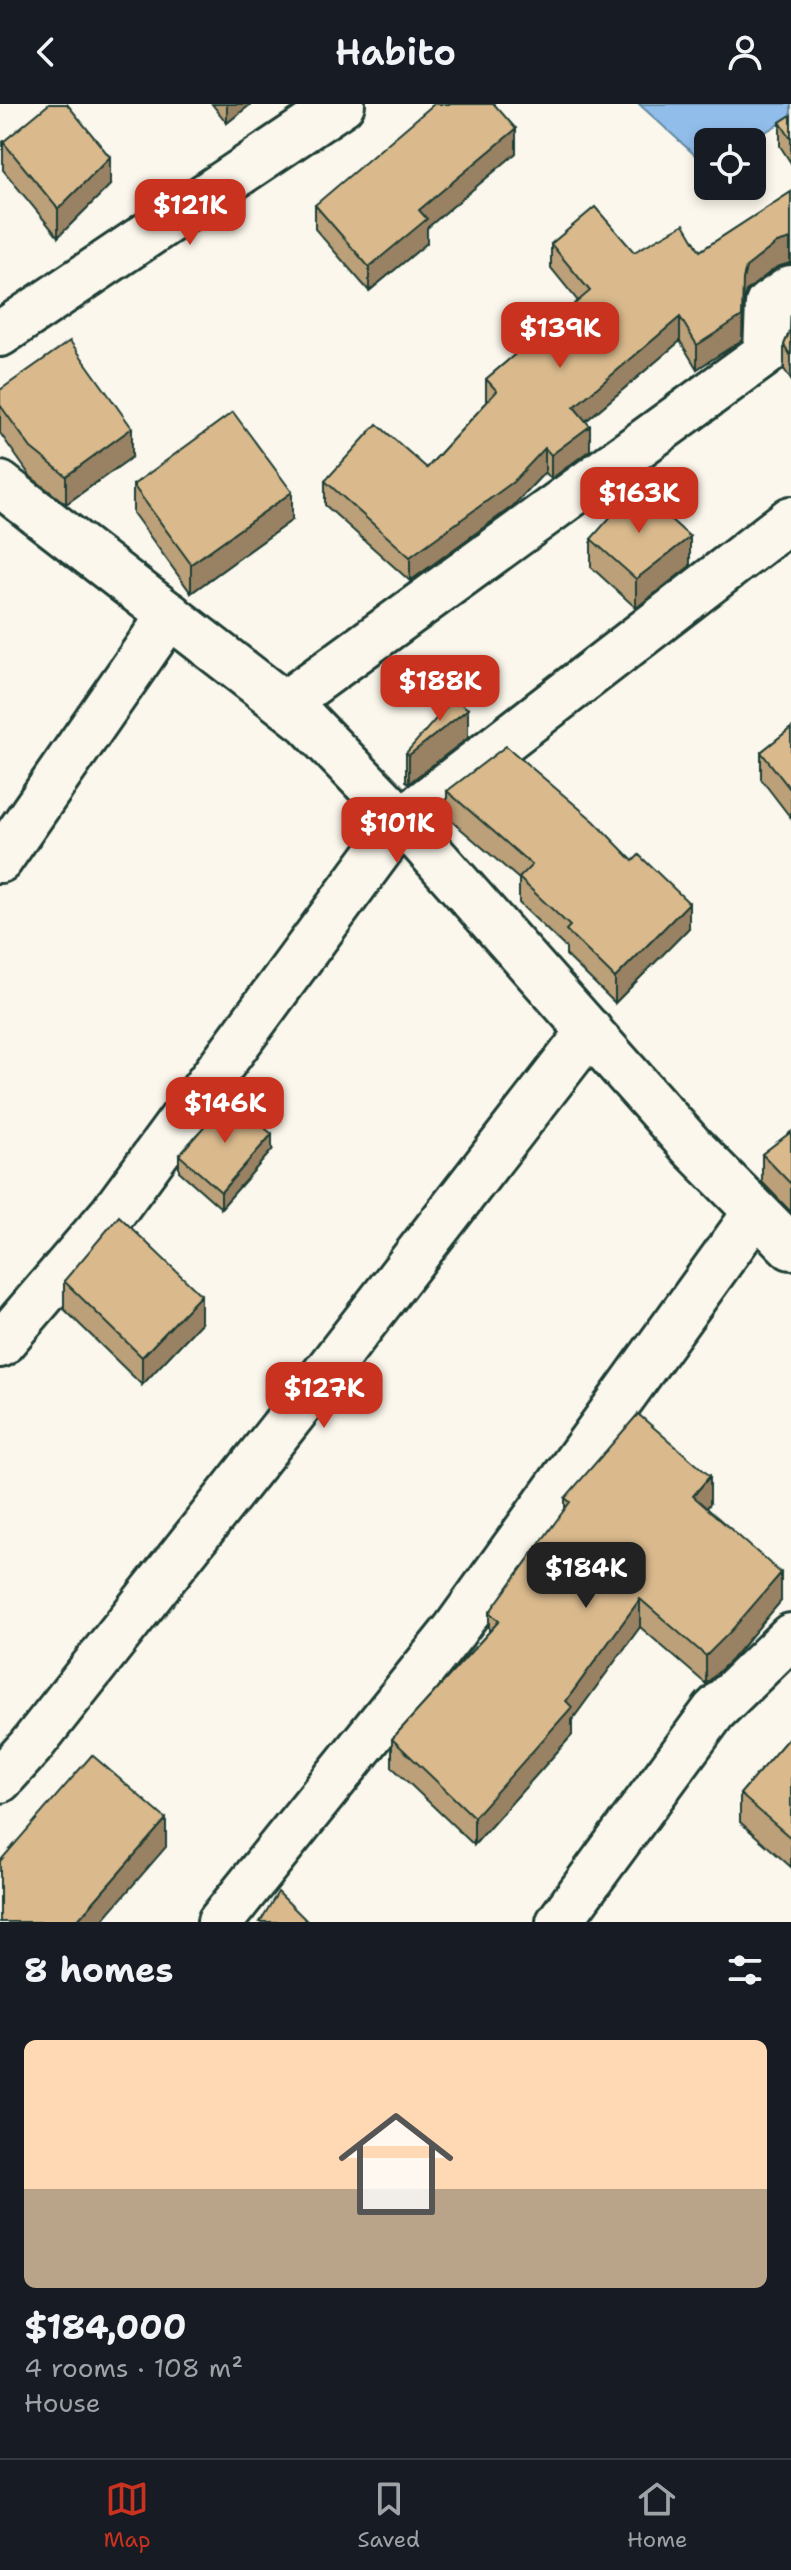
<!DOCTYPE html>
<html lang="en">
<head>
<meta charset="utf-8">
<style>
  :root { --surface:#171b24; --page:#20242c; --text:#f1f3f6; --muted:#9ea1a6; --line:#363941; --accent:#c8321e }
  body { margin:0; font-family:"Shantell Sans",sans-serif; background:var(--page); color:var(--text); height:100vh; display:flex; flex-direction:column; font-size:30px; white-space:nowrap }
  * { box-sizing:border-box; margin:0 }
  p { font-size:26px; color:var(--muted) }
  .icon { flex:none; width:44px; height:44px; fill:none; stroke:currentColor; stroke-width:2; stroke-linecap:round; stroke-linejoin:round }
  .map { position:relative; height:1818px; overflow:hidden }
  .drawer { display:flex; flex-direction:column; background:var(--surface); flex:1 }
  .drawer>* { flex:none }
  .buttons { position:absolute; left:694px; top:24px; display:grid; gap:16px }
  .buttons a { display:grid; place-items:center; width:72px; height:72px; border-radius:12px; background:var(--surface); box-shadow:0 4px 12px #0003; font-size:40px }
  .price { position:absolute; translate:-50% -68px; padding:0 18px; border-radius:16px; background:var(--accent); color:#fff; font-size:26px; line-height:52px; filter:drop-shadow(0 2px 4px #0008) }
  .price::after { content:''; position:absolute; left:50%; top:48px; width:24px; height:18px; margin-left:-12px; background:inherit; clip-path:polygon(0 0,100% 0,50% 100%) }
  .price.selected { background:#222; color:#fff }
  ul { padding:0; list-style:none }
  li { display:grid; align-content:center; gap:16px; height:424px; padding:0 24px }
  li+li { border-top:2px solid var(--line) }
  li span { display:grid; place-items:center; height:248px; border-radius:12px; color:#555 }
  li>.icon { margin-inline-start:auto }
  span .icon { width:144px; height:144px; fill:#fffc; stroke-width:1 }
  li b { font-size:34px }
  h2 { display:flex; justify-content:space-between; align-items:center; height:96px; padding:0 24px; font-size:34px }
  header { display:flex; justify-content:space-between; align-items:center; height:104px; padding:0 24px; background:var(--surface); font-size:36px; font-weight:600 }
  .tab-bar { display:flex; justify-content:space-around; align-items:center; height:112px; border-top:2px solid var(--line); background:var(--surface); font-size:22px; color:var(--muted) }
  .tab-bar a { display:grid; justify-items:center; gap:4px }
  .tab-bar .selected { color:var(--accent) }
  .map>svg:first-child { display:block }
</style>
</head>
<body>
<header><svg class="icon" aria-label="back" viewBox="0 0 24 24"><path d="M15 5l-7 7 7 7"/></svg>Habito<svg class="icon" aria-label="person" viewBox="0 0 24 24"><circle cx="12" cy="8" r="4"/><path d="M4 21q1-7 8-7t8 7"/></svg></header>
<div class="map">
<svg width="791" height="1818" viewBox="0 0 791 1818">
  <rect width="100%" height="100%" fill="#fbf7ec"/>
  <filter id="ink" filterUnits="userSpaceOnUse"><feTurbulence type="fractalNoise" baseFrequency=".0125" numOctaves="2"/><feDisplacementMap in="SourceGraphic" scale="16" xChannelSelector="R" yChannelSelector="G"/><feConvolveMatrix kernelMatrix="1 2 1 2 8 2 1 2 1" color-interpolation-filters="sRGB"/></filter>
  <g filter="url(#ink)">
    <path fill="#91bdea" stroke="#638aa1" stroke-width="2" d="M639,0H791V13L748,38H708L707,62Z"/>
    <g fill="none" stroke-linecap="round" stroke-linejoin="round">
      <defs>
        <g id="street">
          <path d="M0,230L342,0"/>
          <path d="M0,380L307,618L402,716L692,1043L791,1143"/>
          <path d="M284,600L766,249L768,200L791,184"/>
          <path d="M0,756L170,511"/>
          <path d="M0,1241L112,1110L402,716L791,415"/>
          <path d="M0,1676L30,1643L312,1286L590,927"/>
          <path d="M220,1818L454,1527L756,1108"/>
          <path d="M559,1818L714,1607L791,1532"/>
        </g>
      </defs>
      <use href="#street" stroke="#1f3d34" stroke-width="50"/>
      <use href="#street" stroke="#fbf7ec" stroke-width="44"/>
    </g>
    <g fill="#bba079" stroke="#1f3d34" stroke-width="2">
      <path d="M212,0H251L227,19Z"/>
      <path d="M791,11V59L780,42V18Z"/>
      <path d="M3,38L110,81L58,133L3,66Z"/>
      <path d="M516,49L427,124V139L369,187L315,125V101Z"/>
      <path d="M791,88V159L777,163L746,187L743,199L742,236L697,265L680,237L586,317L590,346L551,375L545,368L513,402L410,477L325,401V377L427,364L486,299V275L578,197L551,164V140L634,148L700,147Z"/>
      <path d="M791,224V276L784,265V241Z"/>
      <path d="M0,286L132,353L66,400L31,373L0,329Z"/>
      <path d="M133,381L292,416L191,489L133,409Z"/>
      <path d="M591,435L690,462L636,504L591,463Z"/>
      <path d="M791,624V714L761,675V648Z"/>
      <path d="M468,634L409,679L406,677V649Z"/>
      <path d="M447,687L689,824L615,899L566,851V844L519,799V775L447,713Z"/>
      <path d="M791,1028V1108L762,1078V1050Z"/>
      <path d="M272,1046L221,1104L179,1067V1051Z"/>
      <path d="M64,1177L201,1219L142,1281L64,1205Z"/>
      <path d="M565,1394L710,1400L707,1404L781,1497L731,1556L706,1580L640,1523L572,1616V1631L474,1741L392,1663V1635L489,1528V1509L565,1406Z"/>
      <path d="M791,1631V1763L740,1718V1690Z"/>
    </g>
    <g fill="#998263" stroke="#1f3d34" stroke-width="2">
      <path d="M227,0H251L227,19Z"/>
      <path d="M516,25V49L427,124V139L369,187V163L419,106Z"/>
      <path d="M110,53V81L58,133V105Z"/>
      <path d="M790,135V159L777,163L746,187L743,199L742,236L697,265V241L743,175L746,163L777,139Z"/>
      <path d="M680,213V237L574,327V303Z"/>
      <path d="M590,322V346L551,375V351Z"/>
      <path d="M132,324V353L66,400V372Z"/>
      <path d="M545,344V368L513,402L410,477V453Z"/>
      <path d="M292,388V416L191,489V460Z"/>
      <path d="M690,433V462L636,504V475Z"/>
      <path d="M468,605V634L409,679V651Z"/>
      <path d="M689,799V824L615,899V874Z"/>
      <path d="M272,1030V1046L221,1104V1088Z"/>
      <path d="M201,1191V1219L142,1281V1253Z"/>
      <path d="M710,1372V1400L693,1420V1392Z"/>
      <path d="M781,1469V1497L731,1556L706,1580V1552Z"/>
      <path d="M640,1495V1523L572,1616V1631L474,1741V1713L566,1597Z"/>
      <path d="M166,1715V1743L101,1818H76Z"/>
    </g>
    <g fill="#daba8d" stroke="#1f3d34" stroke-width="2">
      <path d="M49,0H67L110,53L58,105L3,38Z"/>
      <path d="M434,0H494L516,25L419,106L427,115L369,163L315,101Z"/>
      <path d="M791,11V35L780,18Z"/>
      <path d="M791,88V135L777,139L746,163L743,175L742,212L697,241L680,213L574,303L590,322L551,351L545,344L513,378L410,453L325,377L377,320L427,364L497,287L486,275L590,187L551,140L595,103L634,148L684,120L700,147Z"/>
      <path d="M791,224V252L784,241Z"/>
      <path d="M70,237L132,324L66,372L31,344L0,301V286Z"/>
      <path d="M233,308L292,388L191,460L133,381Z"/>
      <path d="M636,384L690,433L636,475L591,435Z"/>
      <path d="M454,594L468,605L409,651L406,649Z"/>
      <path d="M791,624V686L761,648Z"/>
      <path d="M506,642L594,717L633,757L639,751L689,799L615,874L566,826L570,822L519,774L532,761L447,687Z"/>
      <path d="M229,994L272,1030L221,1088L179,1051Z"/>
      <path d="M791,1028V1080L762,1050Z"/>
      <path d="M119,1112L201,1191L142,1253L64,1177Z"/>
      <path d="M638,1310L710,1372L693,1392L781,1469L731,1527L706,1552L640,1495L566,1597L572,1603L474,1713L392,1635L499,1517L489,1509L570,1398L565,1394Z"/>
      <path d="M791,1631V1734L740,1690Z"/>
      <path d="M92,1651L166,1715L76,1818H0V1757Z"/>
      <path d="M278,1788L308,1818H260Z"/>
    </g>
  </g>
</svg>
<div class="buttons">
<a><svg class="icon" aria-label="locate" viewBox="0 0 24 24"><circle cx="12" cy="12" r="6"/><path d="M12 2v4M12 18v4M2 12h4M18 12h4"/></svg></a>
</div>
<b class="price" style="left:190px;top:143px">$121K</b>
<b class="price" style="left:560px;top:266px">$139K</b>
<b class="price" style="left:639px;top:431px">$163K</b>
<b class="price" style="left:440px;top:619px">$188K</b>
<b class="price" style="left:397px;top:761px">$101K</b>
<b class="price" style="left:225px;top:1041px">$146K</b>
<b class="price" style="left:324px;top:1326px">$127K</b>
<b class="price selected" style="left:586px;top:1506px">$184K</b>
</div>
<section class="drawer">
<h2>8 homes<svg class="icon" aria-label="filters" viewBox="0 0 24 24"><path d="M4 7h16M4 17h16"/><circle cx="9" cy="7" r="2"/><circle cx="15" cy="17" r="2"/></svg></h2>
<ul>
<li><span style="background:linear-gradient(#ffd9b3 60%,#b9a48a 0)"><svg class="icon" aria-label="home" viewBox="0 0 24 24"><path d="M3 11l9-7 9 7M6 9v11h12V9"/></svg></span><div><b>$184,000</b><p>4 rooms · 108 m²</p><p>House</p></div></li>
</ul>
</section>
<nav class="tab-bar">
<a class="selected"><svg class="icon" aria-label="map" viewBox="0 0 24 24"><path d="M3 6l6-2 6 2 6-2v14l-6 2-6-2-6 2zM9 4v14M15 6v14"/></svg>Map</a>
<a><svg class="icon" aria-label="saved" viewBox="0 0 24 24"><path d="M7 4h10v16l-5-4-5 4z"/></svg>Saved</a>
<a><svg class="icon" aria-label="home" viewBox="0 0 24 24"><path d="M3 11l9-7 9 7M6 9v11h12V9"/></svg>Home</a>
</nav>
</body>
</html>
